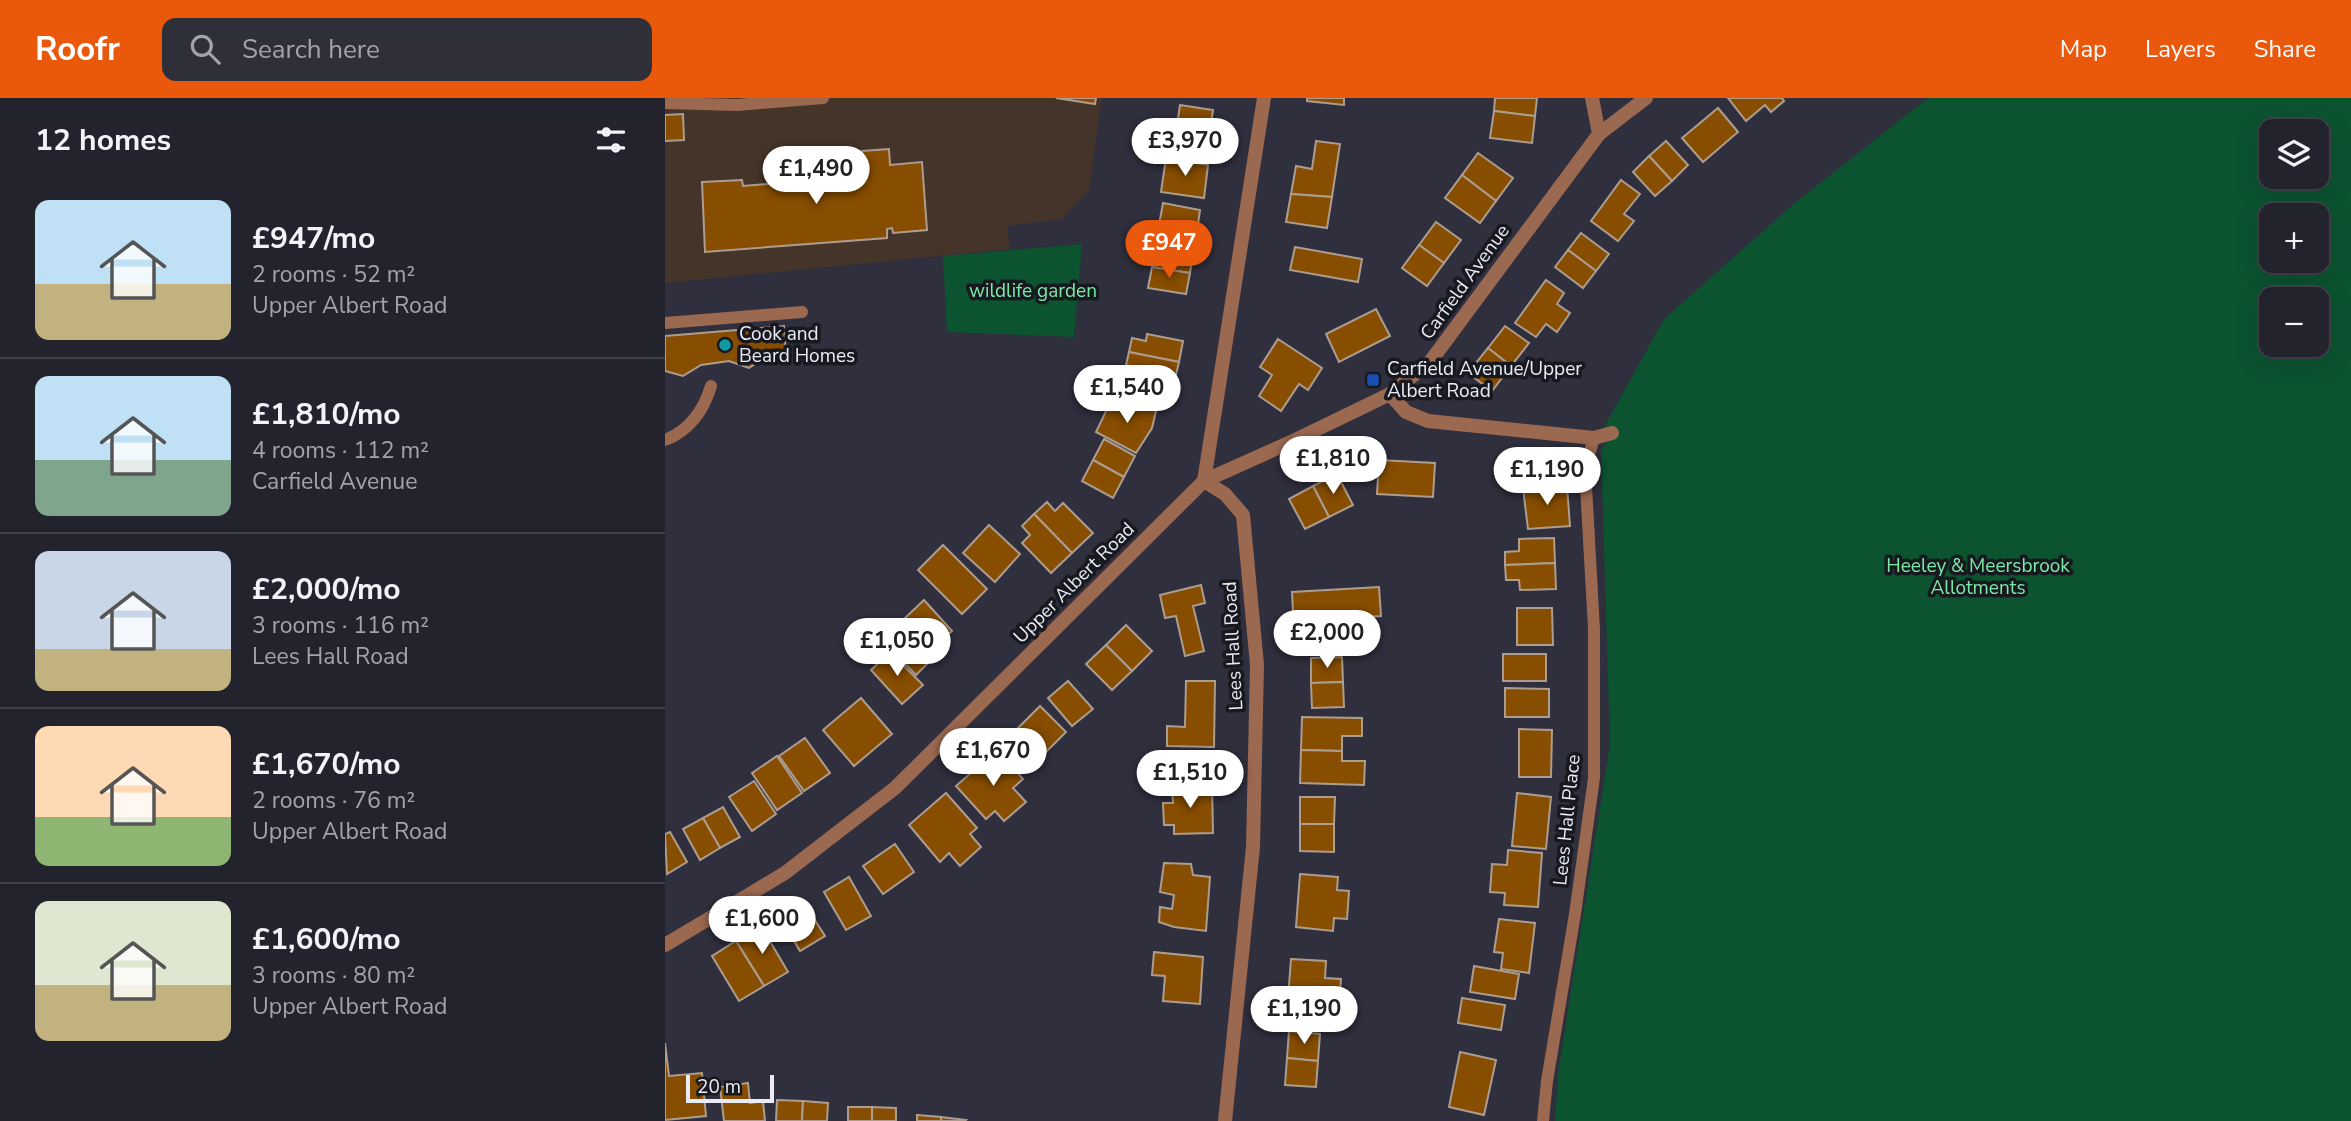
<!DOCTYPE html>
<html lang="en">
<head>
<meta charset="utf-8">
<style>
  :root { --surface:#23232e; --page:#2f2f3a; --text:#f1f3f6; --muted:#a3a4aa; --line:#40404a; --accent:#ea580c }
  body { margin:0; font-family:"Nunito Sans",sans-serif; background:var(--page); color:var(--text); height:100vh; display:flex; flex-direction:column; font-size:26px; white-space:nowrap }
  * { box-sizing:border-box; margin:0 }
  p { font-size:23px; color:var(--muted) }
  .icon { flex:none; width:38px; height:38px; fill:none; stroke:currentColor; stroke-width:2; stroke-linecap:round; stroke-linejoin:round }
  .map { position:relative; flex:1; overflow:hidden }
  .drawer { display:flex; flex-direction:column; background:var(--surface); width:665px }
  .drawer>* { flex:none }
  .tools { position:absolute; left:1594px; top:21px; display:grid; gap:14px }
  .tools a { display:grid; place-items:center; width:70px; height:70px; border-radius:14px; background:var(--surface); box-shadow:0 7px 28px #0002,0 0 0 2px var(--line); font-size:35px }
  .scale { position:absolute; left:21px; bottom:18px; width:88px; box-sizing:border-box; padding-left:7px; border:4px solid #ebebf6; border-top:0; font-size:19px; line-height:24px; white-space:nowrap; color:#ebebf6; -webkit-text-stroke:5px #18181f; paint-order:stroke }
  .price { position:absolute; translate:-50% -60px; padding:0 16px; border-radius:24px; background:#fff; color:#222; font-size:23px; line-height:46px; filter:drop-shadow(0 2px 4px #0008) }
  .price::after { content:''; position:absolute; left:50%; top:42px; width:21px; height:16px; margin-left:-10px; background:inherit; clip-path:polygon(0 0,100% 0,50% 100%) }
  .price.active { background:var(--accent); color:#fff }
  ul { padding:0; list-style:none }
  li { display:flex; align-items:center; gap:21px; height:175px; padding:0 35px }
  li+li { border-top:2px solid var(--line) }
  li span { display:grid; place-items:center; flex:none; width:196px; height:140px; border-radius:14px; color:#555 }
  li>.icon { margin-inline-start:auto }
  span .icon { width:84px; height:84px; fill:#fffc; stroke-width:1 }
  li b { font-size:30px }
  h2 { display:flex; justify-content:space-between; align-items:center; height:84px; padding:0 35px; font-size:30px }
  header { display:flex; align-items:center; gap:42px; box-sizing:border-box; height:98px; padding:0 35px; background:var(--accent); color:#fff }
  header strong { font-size:33px }
  nav { display:flex; gap:38px; margin-inline-start:auto; font-size:24px }
  .search { width:490px; height:63px; background:var(--page); display:flex; align-items:center; gap:18px; box-sizing:border-box; padding:0 24px; border-radius:14px; color:var(--muted); font-size:26px }
  main { display:flex; flex:1; min-height:0 }
  .map>svg:first-child { display:block }
</style>
</head>
<body>
<header>
<strong>Roofr</strong>
<div class="search"><svg class="icon" aria-label="search" viewBox="0 0 24 24"><circle cx="10" cy="10" r="6"/><path d="M15 15l6 6"/></svg>Search here</div>
<nav><a>Map</a><a>Layers</a><a>Share</a></nav>
</header>
<main>
<section class="drawer">
<h2>12 homes<svg class="icon" aria-label="filters" viewBox="0 0 24 24"><path d="M4 7h16M4 17h16"/><circle cx="9" cy="7" r="2"/><circle cx="15" cy="17" r="2"/></svg></h2>
<ul>
<li><span style="background:linear-gradient(#bfe0f5 60%,#c2b280 0)"><svg class="icon" aria-label="home" viewBox="0 0 24 24"><path d="M3 11l9-7 9 7M6 9v11h12V9"/></svg></span><div><b>£947/mo</b><p>2 rooms · 52 m²</p><p>Upper Albert Road</p></div></li>
<li><span style="background:linear-gradient(#bfe0f5 60%,#7fa58c 0)"><svg class="icon" aria-label="home" viewBox="0 0 24 24"><path d="M3 11l9-7 9 7M6 9v11h12V9"/></svg></span><div><b>£1,810/mo</b><p>4 rooms · 112 m²</p><p>Carfield Avenue</p></div></li>
<li><span style="background:linear-gradient(#c9d6e8 70%,#c2b280 0)"><svg class="icon" aria-label="home" viewBox="0 0 24 24"><path d="M3 11l9-7 9 7M6 9v11h12V9"/></svg></span><div><b>£2,000/mo</b><p>3 rooms · 116 m²</p><p>Lees Hall Road</p></div></li>
<li><span style="background:linear-gradient(#ffd9b3 65%,#8fb573 0)"><svg class="icon" aria-label="home" viewBox="0 0 24 24"><path d="M3 11l9-7 9 7M6 9v11h12V9"/></svg></span><div><b>£1,670/mo</b><p>2 rooms · 76 m²</p><p>Upper Albert Road</p></div></li>
<li><span style="background:linear-gradient(#dfe7d0 60%,#c2b280 0)"><svg class="icon" aria-label="home" viewBox="0 0 24 24"><path d="M3 11l9-7 9 7M6 9v11h12V9"/></svg></span><div><b>£1,600/mo</b><p>3 rooms · 80 m²</p><p>Upper Albert Road</p></div></li>
</ul>
</section>
<div class="map">
<svg width="1686" height="1023" viewBox="0 0 1686 1023">
  <rect width="100%" height="100%" fill="#2f2f3e"/>
  <path fill="#453429" d="M0,0H437L424,92L397,121L342,128L345,151L0,185Z"/>
  <g fill="#0c5330" fill-rule="evenodd">
    <path d="M1263,0H1686V1023H890L893,976L945,646L936,352L947,335L938,331L999,221L1131,104ZM1606,33H1652V79H1606ZM1606,117H1652V163H1606ZM1606,201H1652V247H1606Z"/>
    <path d="M417,146L409,239L282,234L278,158Z"/>
  </g>
  <g fill="#874d01" stroke="#ad9d8f" stroke-width="2">
    <path d="M391,0H431L430,6Z"/>
    <path d="M642,0H679V7L642,3Z"/>
    <path d="M830,0H872L870,18L829,13Z"/>
    <path d="M1063,0H1117L1119,3L1106,14L1100,7L1081,23Z"/>
    <path d="M515,7L548,12L544,39L511,34Z"/>
    <path d="M1053,10L1073,34L1038,64L1017,40Z"/>
    <path d="M829,13L870,18L867,45L825,40Z"/>
    <path d="M18,16L19,42L0,43V17Z"/>
    <path d="M651,43L675,46L667,99L626,96L631,68L647,71Z"/>
    <path d="M1001,43L1023,67L1007,83L984,58Z"/>
    <path d="M224,51L225,67L257,64L262,132L228,135L227,130L222,131V140L40,154L37,84L77,82L78,88L116,85L115,71L184,65L186,79L199,78L197,53Z"/>
    <path d="M813,55L848,80L831,103L797,77Z"/>
    <path d="M984,58L1007,83L990,98L968,74Z"/>
    <path d="M501,60L543,67L539,100L496,94Z"/>
    <path d="M797,77L831,103L815,125L780,100Z"/>
    <path d="M956,82L975,96L959,116L969,123L953,143L926,123Z"/>
    <path d="M626,96L667,99L662,130L621,124Z"/>
    <path d="M498,105L535,112L532,133L494,127Z"/>
    <path d="M771,124L796,142L779,165L754,147Z"/>
    <path d="M494,127L532,133L528,154L491,147Z"/>
    <path d="M916,135L944,156L931,173L903,152Z"/>
    <path d="M491,147L528,154L525,175L487,169Z"/>
    <path d="M754,147L779,165L762,188L737,170Z"/>
    <path d="M630,149L697,161L693,184L625,172Z"/>
    <path d="M903,152L931,173L918,190L890,169Z"/>
    <path d="M487,169L525,175L521,196L483,190Z"/>
    <path d="M881,182L899,195L892,206L905,215L892,234L881,226L871,239L850,225Z"/>
    <path d="M711,211L725,238L674,264L661,236Z"/>
    <path d="M119,228L121,257L102,258L84,270L64,263L36,267L18,278L0,273V238Z"/>
    <path d="M840,228L864,245L846,268L823,250Z"/>
    <path d="M482,236L518,243L514,264L464,254L467,240L481,243Z"/>
    <path d="M613,241L657,270L643,292L634,286L616,313L594,298L607,277L595,269Z"/>
    <path d="M823,250L846,268L827,293L803,275Z"/>
    <path d="M464,254L514,264L509,285L499,283L496,300L470,295L475,270L461,267Z"/>
    <path d="M469,303L491,313L487,330L471,355L431,334L445,305L464,314Z"/>
    <path d="M439,341L470,358L459,379L428,362Z"/>
    <path d="M428,362L459,379L448,400L417,383Z"/>
    <path d="M714,362L770,365L768,399L712,396Z"/>
    <path d="M672,376L688,407L664,419L648,388Z"/>
    <path d="M648,388L664,419L640,431L624,401Z"/>
    <path d="M902,388L905,428L863,431L858,390Z"/>
    <path d="M382,404L390,413L398,405L428,435L407,455L369,416Z"/>
    <path d="M369,416L407,455L386,475L357,445L365,437L357,428Z"/>
    <path d="M324,427L355,456L330,484L298,455Z"/>
    <path d="M889,440L890,465L840,467V454L854,453V441Z"/>
    <path d="M278,447L322,491L297,516L253,472Z"/>
    <path d="M890,465L891,491L855,492L854,482H841L840,467Z"/>
    <path d="M536,487L540,505L528,508L539,553L520,558L511,518L500,520L495,497Z"/>
    <path d="M714,489L716,518L667,521L668,532L629,534L627,494Z"/>
    <path d="M259,502L287,533L268,551L239,521Z"/>
    <path d="M852,510H887L888,547H852Z"/>
    <path d="M240,527L270,558L251,577L221,546Z"/>
    <path d="M461,527L487,553L467,573L441,547Z"/>
    <path d="M441,547L467,573L447,592L421,566Z"/>
    <path d="M225,554L258,587L237,606L206,572Z"/>
    <rect x="838" y="556" width="43" height="27"/>
    <path d="M677,559L678,584L646,585V560Z"/>
    <path d="M403,583L428,611L407,628L383,600Z"/>
    <path d="M521,583H550L549,649L502,648V628L520,629Z"/>
    <path d="M678,584L679,609L647,610L646,585Z"/>
    <path d="M840,590L884,591V619H840Z"/>
    <path d="M196,600L227,636L189,668L158,632Z"/>
    <path d="M375,608L401,634L364,671L338,645Z"/>
    <path d="M637,619L697,620V638H677V653L636,652Z"/>
    <path d="M854,631L887,632L886,679H854Z"/>
    <path d="M140,640L165,675L139,693L114,658Z"/>
    <path d="M332,652L358,681L348,690L361,704L339,723L330,713L321,721L291,688Z"/>
    <path d="M636,652L677,653V663H700L699,687L635,685Z"/>
    <path d="M112,658L137,695L112,712L87,675Z"/>
    <path d="M89,683L111,716L87,733L64,699Z"/>
    <path d="M547,688L548,735L509,736V727H499L498,705H508L507,689Z"/>
    <path d="M281,695L312,730L305,736L316,749L295,768L284,755L275,764L244,727Z"/>
    <path d="M852,695L886,699L881,751L847,748Z"/>
    <path d="M635,699H670L669,726H635Z"/>
    <path d="M58,709L75,739L55,750L38,720Z"/>
    <path d="M38,720L55,750L35,762L18,731Z"/>
    <path d="M635,726H669V754L635,753Z"/>
    <path d="M5,734L22,764L2,776L0,736Z"/>
    <path d="M230,746L249,774L218,796L198,768Z"/>
    <path d="M843,752L877,755L873,809L839,807L840,795L825,794L827,766L842,767Z"/>
    <path d="M499,765L526,766L528,777L545,779L541,833L509,829L494,824L495,809L507,811L509,797L495,794Z"/>
    <path d="M635,776L673,779L672,792L684,793L682,821L669,820L668,833L631,829Z"/>
    <path d="M184,779L206,818L181,832L159,794Z"/>
    <path d="M139,805L160,838L135,853L115,819Z"/>
    <path d="M834,821L870,825L864,875L836,871L838,855L829,854Z"/>
    <path d="M96,828L123,874L99,888L71,843Z"/>
    <path d="M71,843L99,888L74,903L47,858Z"/>
    <path d="M489,854L538,859L535,906L498,903L500,878L487,877Z"/>
    <path d="M626,861L661,863L660,880L676,881L674,905L661,904L660,915L622,913Z"/>
    <path d="M809,868L854,876L850,901L805,894Z"/>
    <path d="M797,900L840,907L836,932L793,925Z"/>
    <path d="M624,933L655,936L653,963L622,960Z"/>
    <path d="M0,945L4,978L37,975L41,1018L0,1022Z"/>
    <path d="M795,954L831,962L819,1017L784,1009Z"/>
    <path d="M622,960L653,963L651,989L620,987Z"/>
    <path d="M83,985L85,1005L98,1003L100,1023H59L55,989Z"/>
    <path d="M112,1002L138,1003L137,1023H111Z"/>
    <path d="M138,1003L163,1005L162,1023H137Z"/>
    <rect x="183" y="1009" width="24" height="14"/>
    <path d="M207,1009L231,1010V1023H207Z"/>
    <path d="M252,1017L276,1019V1023H252Z"/>
    <path d="M276,1019L301,1022L300,1023H276Z"/>
  </g>
  <g fill="none" stroke-linecap="round" stroke-linejoin="round">
    <g stroke="#9b6850" stroke-width="12">
      <path d="M0,5L72,7L158,0"/>
      <path d="M0,225L137,214"/>
      <path d="M0,342C24,333 39,312 46,288"/>
      <path d="M878,1023L882,983L910,816L929,680V531L920,370L929,340"/>
    </g>
    <g stroke="#9b6850" stroke-width="14">
      <path d="M927,0L934,36"/>
      <path d="M725,296L741,314L763,323L929,340L947,335"/>
      <path d="M539,383L560,396L578,417L592,567L588,749L560,1023"/>
      <path d="M539,383L626,344L725,296L765,264L934,36L981,0"/>
    </g>
    <path stroke="#9b6850" stroke-width="14" d="M0,847L120,775L230,690L539,383L599,0"/>
  </g>
  <circle fill="#0f9aa8" stroke="#18181f" stroke-width="2.5" cx="60" cy="247" r="7"/>
  <rect fill="#1a4fb4" stroke="#18181f" stroke-width="2.5" x="701" y="275" width="14" height="14" rx="3.5"/>
  <g text-anchor="middle" dominant-baseline="central" stroke-width="7" stroke-linejoin="round" paint-order="stroke">
    <g font-size="19" fill="#ebebf6" stroke="#18181f">
      <text transform="translate(800 184) rotate(-54)">Carfield Avenue</text>
      <text transform="translate(409 485) rotate(-45)">Upper Albert Road</text>
      <text transform="translate(568 548) rotate(-93)">Lees Hall Road</text>
      <text transform="translate(902 722) rotate(-84)">Lees Hall Place</text>
    </g>
    <g font-size="19" fill="#7beaa8" stroke="#18181f">
      <text x="368" y="193">wildlife garden</text>
      <text x="1313" y="468">Heeley &amp; Meersbrook<tspan x="1313" dy="22">Allotments</tspan></text>
    </g>
    <g font-size="19" fill="#ebebf6" stroke="#18181f" text-anchor="start">
      <text x="74" y="236">Cook and<tspan x="74" dy="22">Beard Homes</tspan></text>
      <text x="722" y="271">Carfield Avenue/Upper<tspan x="722" dy="22">Albert Road</tspan></text>
    </g>
  </g>
</svg>
<div class="tools">
<a><svg class="icon" aria-label="layers" viewBox="0 0 24 24"><path d="M12 4l9 5-9 5-9-5zM3 14l9 5 9-5"/></svg></a>
<a>+</a>
<a>−</a>
</div>
<div class="scale">20 m</div>
<b class="price" style="left:520px;top:80px">£3,970</b>
<b class="price" style="left:151px;top:108px">£1,490</b>
<b class="price active" style="left:504px;top:182px">£947</b>
<b class="price" style="left:462px;top:327px">£1,540</b>
<b class="price" style="left:668px;top:398px">£1,810</b>
<b class="price" style="left:882px;top:409px">£1,190</b>
<b class="price" style="left:662px;top:572px">£2,000</b>
<b class="price" style="left:232px;top:580px">£1,050</b>
<b class="price" style="left:328px;top:690px">£1,670</b>
<b class="price" style="left:525px;top:712px">£1,510</b>
<b class="price" style="left:97px;top:858px">£1,600</b>
<b class="price" style="left:639px;top:948px">£1,190</b>
</div>
</main>
</body>
</html>
